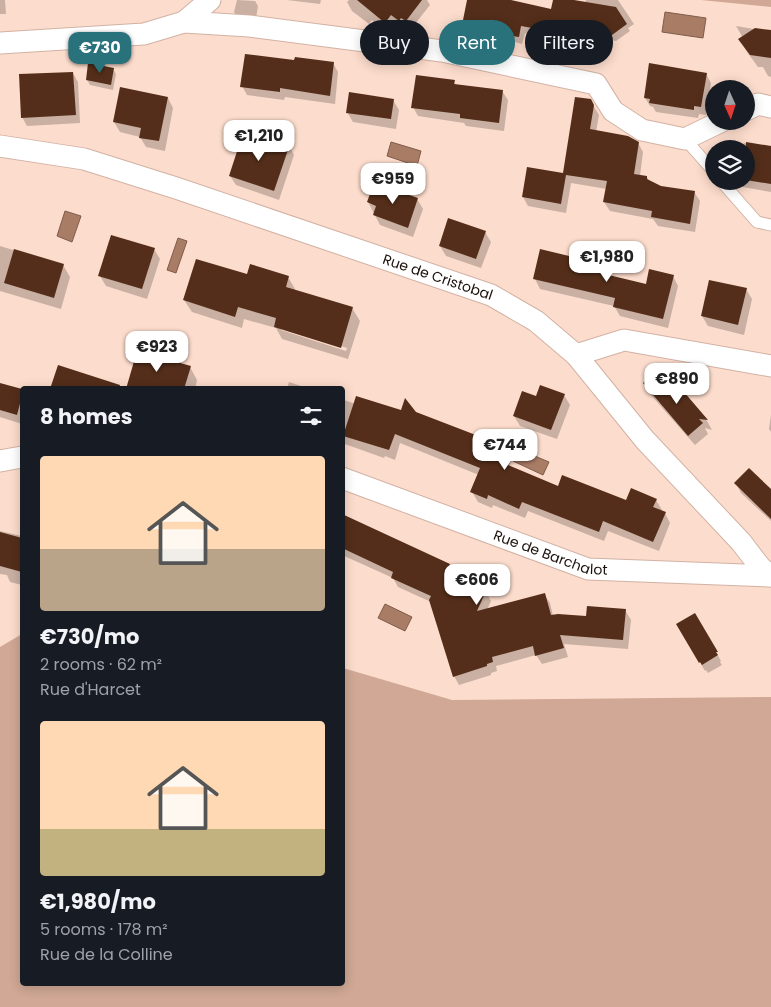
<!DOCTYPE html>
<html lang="en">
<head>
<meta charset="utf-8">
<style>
  :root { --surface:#171b24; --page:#242831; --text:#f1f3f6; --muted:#9ea1a6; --accent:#29717b }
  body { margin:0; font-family:Poppins,sans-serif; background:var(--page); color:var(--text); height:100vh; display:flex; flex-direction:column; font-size:19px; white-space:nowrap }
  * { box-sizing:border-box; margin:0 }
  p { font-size:16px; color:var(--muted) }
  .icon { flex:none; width:28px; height:28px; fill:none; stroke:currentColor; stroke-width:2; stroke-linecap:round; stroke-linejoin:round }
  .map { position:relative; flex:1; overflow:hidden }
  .panel { position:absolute; left:20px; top:386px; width:325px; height:600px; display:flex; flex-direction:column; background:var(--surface); border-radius:5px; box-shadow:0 2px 12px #0003 }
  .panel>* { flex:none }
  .banner { position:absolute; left:360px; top:20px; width:335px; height:45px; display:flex; gap:10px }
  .needle { width:32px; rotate:177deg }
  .buttons { position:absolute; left:705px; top:80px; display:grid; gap:10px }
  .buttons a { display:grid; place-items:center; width:50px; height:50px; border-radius:50%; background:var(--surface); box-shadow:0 2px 12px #0003; font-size:25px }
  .price { position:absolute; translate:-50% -42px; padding:0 11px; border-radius:10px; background:#fff; color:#222; font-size:16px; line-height:32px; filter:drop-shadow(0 1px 2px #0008) }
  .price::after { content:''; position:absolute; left:50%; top:30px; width:15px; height:11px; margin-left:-8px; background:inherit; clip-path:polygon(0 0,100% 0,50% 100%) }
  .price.current { background:var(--accent); color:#fff }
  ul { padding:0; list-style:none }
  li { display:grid; align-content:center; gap:10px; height:265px; padding:0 20px }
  li span { display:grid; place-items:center; height:155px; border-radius:5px; color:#555 }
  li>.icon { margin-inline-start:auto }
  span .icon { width:90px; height:90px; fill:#fffc; stroke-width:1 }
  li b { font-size:21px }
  h2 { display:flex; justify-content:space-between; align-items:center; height:60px; padding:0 20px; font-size:21px }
  .chip { padding:0 18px; border-radius:22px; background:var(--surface); box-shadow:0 2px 12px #0003; font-size:18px; line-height:45px }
  .chip.current { background:var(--accent); color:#fff }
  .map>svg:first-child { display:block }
</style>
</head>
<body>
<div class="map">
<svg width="771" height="1007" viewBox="0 0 771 1007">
  <rect width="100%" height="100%" fill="#fcdccc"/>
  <g fill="#d0a895">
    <path d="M701,0H771V7Z"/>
    <path d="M22,634V984H342L343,668L452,700L771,697V1007H0V647Z"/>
  </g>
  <g fill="#a97c66" stroke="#7f5c4b">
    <path d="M665,12L706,18L703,38L662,32Z"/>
    <path d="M391,142L421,151L417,166L387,156Z"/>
    <path d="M65,211L81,216L72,242L57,236Z"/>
    <path d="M178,238L187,241L176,273L167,270Z"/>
    <path d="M518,449L549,462L543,475L513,461Z"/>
    <path d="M385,604L412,617L405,631L378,618Z"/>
  </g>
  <g fill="#0003" fill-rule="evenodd">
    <path d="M0,0H5L6,14H0Z"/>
    <path d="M237,0L255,1L258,6L256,18L237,17L234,12Z"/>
    <path d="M287,0H321L320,4Z"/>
    <path d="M349,0H427L430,5L411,29L407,26L404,29L396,23L391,30L379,21L377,25L372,20L369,24L352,11L347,2Z"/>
    <path d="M468,0H505L552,10L554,0H567L585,3L586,0H618L634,24L628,28L630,31L616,41L605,39L603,47L525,33L522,44L515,42V46L472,38L470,33L467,32L463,25Z"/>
    <path d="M736,26L771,32V77L768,76L763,67H758L747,52L740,40L743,38Z"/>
    <path d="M333,63L338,72L335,104L285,97L284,100L247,95L242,86Z"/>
    <path d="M113,69L116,74L113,90L90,85L87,80Z"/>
    <path d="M73,73L78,82L80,123L27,126L22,117Z"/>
    <path d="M706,74L711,83L706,115L699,114L698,118L656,112L653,107L650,106L645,98Z"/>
    <path d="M454,81L456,85L502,91L508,100L504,131L466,126L464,123L418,116L413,107Z"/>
    <path d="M168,98L173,108L165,151L146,147L140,137L120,132L114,122Z"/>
    <path d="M393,100L399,110L396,129L353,122L347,112Z"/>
    <path d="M590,100L599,115L596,132L638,143L643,152L640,176L647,177L649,181L661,187L694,192L700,201L695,232L658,226L653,219L610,211L604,202L607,189L571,183L566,213L528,206L523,197L564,175Z"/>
    <path d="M744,143L771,147V192L743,187L740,181H746V149H743Z"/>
    <path d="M289,145L294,155L279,200L236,185L230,176Z"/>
    <path d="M417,199L423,209L413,237L380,225L368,202Z"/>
    <path d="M485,232L491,242L481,268L446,256L440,246Z"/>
    <path d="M0,246L63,265L70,277L61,309L0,291Z"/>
    <path d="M154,249L160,259L147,299L106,286L100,276Z"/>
    <path d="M593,263L599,273L646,286L673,276L678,286L668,328L620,316L614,306L540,289L535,279Z"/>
    <path d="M288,277L295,289V291L352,308L360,321L348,359L282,339L276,328L244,319L242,328L192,312L184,300ZM281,327L347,348L346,351L281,330Z"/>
    <path d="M746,289L752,299L744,335L708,326L702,316Z"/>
    <path d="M59,367L127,388L190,367L197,380L195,389H52Z"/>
    <path d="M289,382L310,389H287Z"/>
    <path d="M645,383L670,393L677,387L707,421L712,430L705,428L708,434L695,445L650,394Z"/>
    <path d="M0,384L22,391V424L0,417Z"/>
    <path d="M564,395L570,405L557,439L520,426L514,416L536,398Z"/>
    <path d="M342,397L344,400L399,419L415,413L506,448L512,458L509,466L559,487L626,501L656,500L662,510L661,512L665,513L670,523L659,551L608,531L604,541L528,511L525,518L493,505L492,508L478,502L472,492L479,475L400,443L395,460L385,456L384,458L342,443Z"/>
    <path d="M771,415V432L769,429Z"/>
    <path d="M736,483L771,491V521L741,493Z"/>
    <path d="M342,525L449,565L455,574L453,578L486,592L491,601L487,610L544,594L550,603L553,616L587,617L625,610L631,620L628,649L564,644L568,657L542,664L536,655L496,666L497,671L491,673V675L459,685L454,676L431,602L398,587L393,578L342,555Z"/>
    <path d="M0,531L22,536V585L10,582L7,575L0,574Z"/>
    <path d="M695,615L721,661L720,662L722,665L708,673L706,670L705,671L678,625Z"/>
  </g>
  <g fill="#542e1a">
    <path d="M357,0H422L406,21L401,18L399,21L391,15L385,23Z"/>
    <path d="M467,0H511L551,9L553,0H574L616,7L627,24L612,35L601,33L600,40L521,26L519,37L512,36L511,40L467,31L468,26L462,25Z"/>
    <path d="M755,28L771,30V58L750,55L738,39Z"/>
    <path d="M245,54L294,60L295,57L334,62L330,96L280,88V92L240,87Z"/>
    <path d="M88,63L114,68L111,85L86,80Z"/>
    <path d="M649,63L707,73L701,107L694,106V110L649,103L650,99L644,98Z"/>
    <path d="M73,72L76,115L21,118L19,74Z"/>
    <path d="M416,75L455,80L454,84L503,90L499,123L460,118V114L411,108Z"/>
    <path d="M120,87L168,97L159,141L139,138L141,128L113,122Z"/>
    <path d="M349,92L394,99L391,119L346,113Z"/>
    <path d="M575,97L591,99L594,105L590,129L628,136L639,142L634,174L647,176V179L661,186L695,191L690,224L651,217L652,211L603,202L607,181L566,175L561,204L522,197L527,167L563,173Z"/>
    <path d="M242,136L267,145L269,140L290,144L274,191L229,176Z"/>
    <path d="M746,142L771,146V184L746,180Z"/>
    <path d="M374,183L418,198L408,228L373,215L376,206L367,202Z"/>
    <path d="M448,218L486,231L476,259L439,246Z"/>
    <path d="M111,235L155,248L142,289L98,276Z"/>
    <path d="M14,249L64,264L54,298L4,283Z"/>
    <path d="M540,249L594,262L592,271L646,284L649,269L674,275L663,319L613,307L615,298L533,279Z"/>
    <path d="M196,259L247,274L250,264L289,276L286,287L353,307L341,348L274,327L276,318L238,307L235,317L183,300Z"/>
    <path d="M709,280L747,288L738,325L701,316Z"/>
    <path d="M137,351L191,366L184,389H126Z"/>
    <path d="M58,365L120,385L119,389H50Z"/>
    <path d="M653,374L671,391L678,385L708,420L699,419L703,423L688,436L643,383Z"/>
    <path d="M0,383L22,389V396L17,415L0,410Z"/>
    <path d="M540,385L565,394L551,430L513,416L522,391L536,396Z"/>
    <path d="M356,396L401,410L405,398L416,412L507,447L501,462L558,486L562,475L626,500L631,488L657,499L653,507L666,512L653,542L603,521L599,532L522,502L519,509L488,495L487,499L470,492L480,468L395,434L389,450L343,436Z"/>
    <path d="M749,468L771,489V519L734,483Z"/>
    <path d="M342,514L450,564L446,573L486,591L477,611L545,593L551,615L558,614L586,616L587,606L626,609L623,640L560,635L564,648L535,656L533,646L492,657L493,662L487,664V666L453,677L429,600L431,596L391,578L393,572L342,548Z"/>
    <path d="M0,532L22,538V572L0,566Z"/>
    <path d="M695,613L718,652H716L718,655L702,665L700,662L699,663L676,624Z"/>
  </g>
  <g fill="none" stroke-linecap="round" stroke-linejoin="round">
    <defs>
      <g id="service">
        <path d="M685,139L714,172"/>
        <path d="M721,181L757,222L771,225"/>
      </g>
      <g id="minor">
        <path d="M184,22L249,26L442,51L596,84L613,111L642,130L685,139L722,121"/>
        <path d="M0,43L144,34L184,22L210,0"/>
        <path d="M746,110L758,104L771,107"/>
        <path id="s1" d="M0,146L84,159L176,188L491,295L536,321L576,355L645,440L741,542L761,568L771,576"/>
        <path d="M576,355L624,340L771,366"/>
        <path d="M0,461L22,457"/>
        <path id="s2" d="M342,478L588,569L770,576"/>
      </g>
    </defs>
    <use href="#service" stroke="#d2b2a4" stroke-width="13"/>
    <use href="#minor" stroke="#d2b2a4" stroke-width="23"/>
    <use href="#service" stroke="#fff" stroke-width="11"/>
    <use href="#minor" stroke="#fff" stroke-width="21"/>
  </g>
  <g text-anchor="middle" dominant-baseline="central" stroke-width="5" stroke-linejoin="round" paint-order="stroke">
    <g font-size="14" fill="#1c110c" stroke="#fbede7">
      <text stroke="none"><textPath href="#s1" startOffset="458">Rue de Cristobal</textPath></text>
      <text stroke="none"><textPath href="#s2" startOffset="222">Rue de Barchalot</textPath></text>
    </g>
  </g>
</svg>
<div class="buttons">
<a><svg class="needle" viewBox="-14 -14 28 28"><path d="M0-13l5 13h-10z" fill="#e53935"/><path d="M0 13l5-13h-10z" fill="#9ea1a6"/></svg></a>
<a><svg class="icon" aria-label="layers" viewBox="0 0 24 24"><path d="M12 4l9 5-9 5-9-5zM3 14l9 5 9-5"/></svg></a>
</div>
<b class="price current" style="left:100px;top:74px">€730</b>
<b class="price" style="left:259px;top:162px">€1,210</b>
<b class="price" style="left:393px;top:205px">€959</b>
<b class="price" style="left:607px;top:283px">€1,980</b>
<b class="price" style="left:157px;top:373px">€923</b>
<b class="price" style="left:677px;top:405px">€890</b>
<b class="price" style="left:505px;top:471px">€744</b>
<b class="price" style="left:477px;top:606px">€606</b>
<div class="banner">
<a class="chip">Buy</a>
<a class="chip current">Rent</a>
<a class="chip">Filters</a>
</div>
<section class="panel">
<h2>8 homes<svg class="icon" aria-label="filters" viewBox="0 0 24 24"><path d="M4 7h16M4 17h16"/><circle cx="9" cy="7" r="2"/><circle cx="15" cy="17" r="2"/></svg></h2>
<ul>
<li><span style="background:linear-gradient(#ffd9b3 60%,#b9a48a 0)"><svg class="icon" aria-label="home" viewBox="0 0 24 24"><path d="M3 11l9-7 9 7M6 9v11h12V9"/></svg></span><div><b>€730/mo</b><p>2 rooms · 62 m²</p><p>Rue d'Harcet</p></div></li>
<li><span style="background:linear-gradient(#ffd9b3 70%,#c2b280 0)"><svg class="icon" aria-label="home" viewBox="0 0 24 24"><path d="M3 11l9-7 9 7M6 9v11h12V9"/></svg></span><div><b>€1,980/mo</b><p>5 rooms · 178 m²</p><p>Rue de la Colline</p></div></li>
</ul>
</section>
</div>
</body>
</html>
